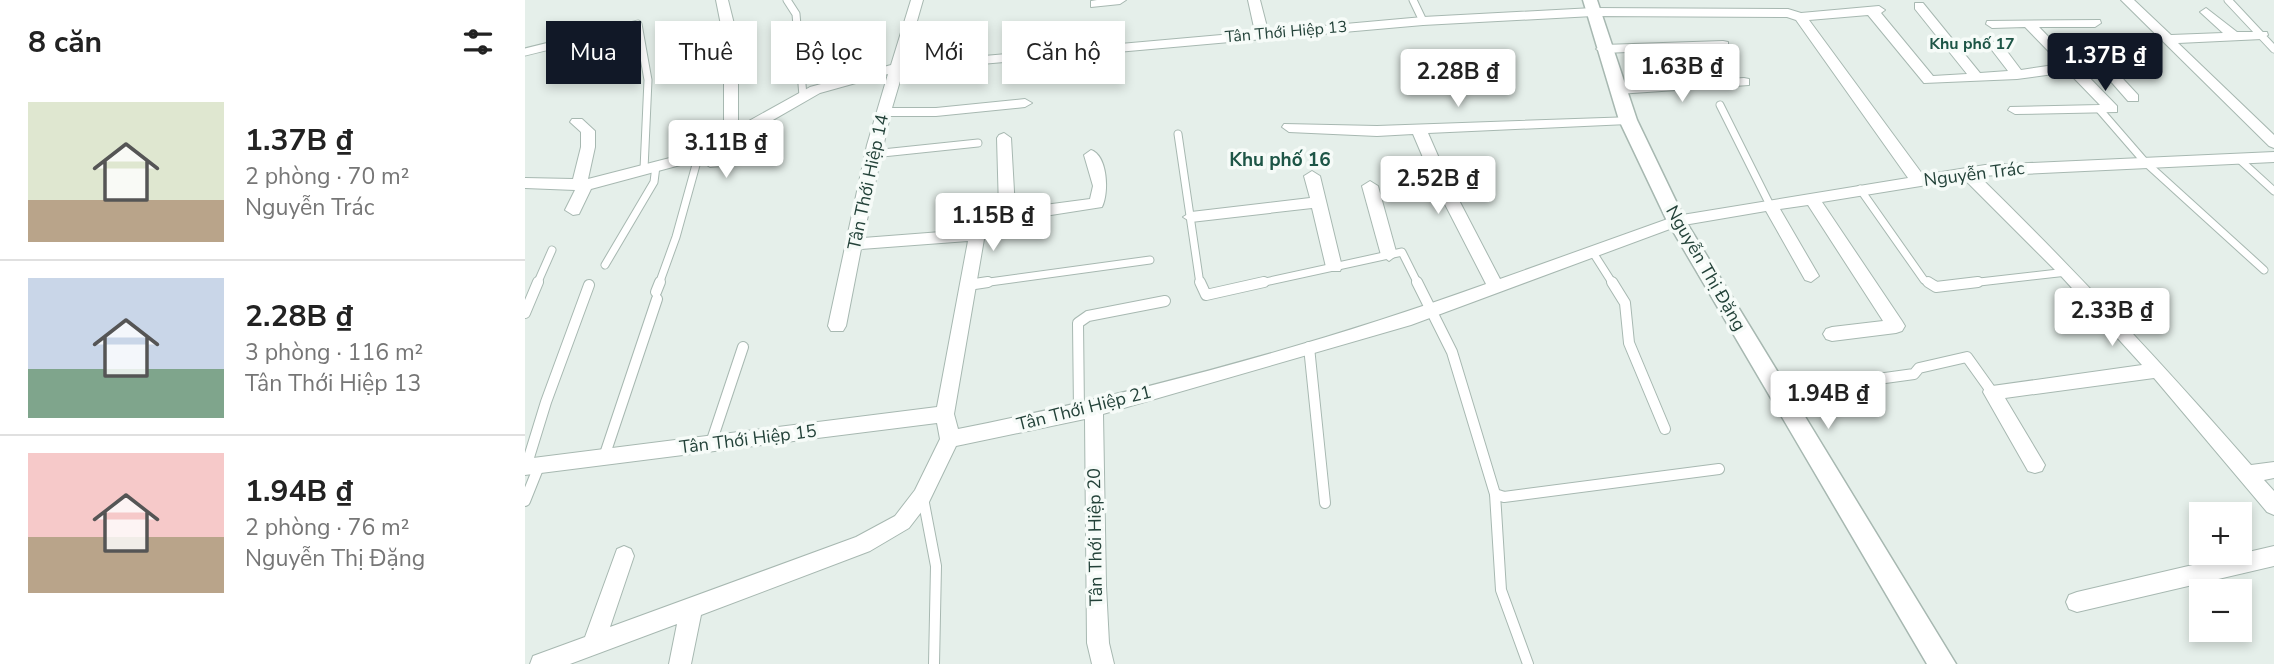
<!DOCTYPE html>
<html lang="vi">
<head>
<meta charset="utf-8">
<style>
  :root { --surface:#fff; --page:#f2f2f2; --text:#222; --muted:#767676; --line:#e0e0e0; --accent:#111827 }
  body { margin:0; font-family:"Nunito Sans",sans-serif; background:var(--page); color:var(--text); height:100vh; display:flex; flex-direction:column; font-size:26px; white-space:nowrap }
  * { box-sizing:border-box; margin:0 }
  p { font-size:23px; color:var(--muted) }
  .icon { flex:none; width:38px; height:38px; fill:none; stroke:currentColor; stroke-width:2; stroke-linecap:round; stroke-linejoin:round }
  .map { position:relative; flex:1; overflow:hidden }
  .details { display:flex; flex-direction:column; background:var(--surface); width:525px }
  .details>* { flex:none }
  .top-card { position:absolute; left:21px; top:21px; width:665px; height:63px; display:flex; gap:14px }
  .controls { position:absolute; left:1664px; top:502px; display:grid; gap:14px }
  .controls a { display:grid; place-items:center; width:63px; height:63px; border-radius:0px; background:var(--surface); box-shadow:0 4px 10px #0003; font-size:35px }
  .price { position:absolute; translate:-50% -60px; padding:0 16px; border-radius:7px; background:#fff; color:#222; font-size:23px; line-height:46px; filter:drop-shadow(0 2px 4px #0008) }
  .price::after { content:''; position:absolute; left:50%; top:42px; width:21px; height:16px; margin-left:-10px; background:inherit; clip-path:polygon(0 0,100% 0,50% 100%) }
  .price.current { background:var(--accent); color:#fff }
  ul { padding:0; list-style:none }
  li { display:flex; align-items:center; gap:21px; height:175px; padding:0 28px }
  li+li { border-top:2px solid var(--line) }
  li span { display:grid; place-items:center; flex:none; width:196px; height:140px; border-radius:0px; color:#555 }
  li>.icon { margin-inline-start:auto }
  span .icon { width:84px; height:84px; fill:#fffc; stroke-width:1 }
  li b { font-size:30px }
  h2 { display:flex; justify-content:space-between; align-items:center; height:84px; padding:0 28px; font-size:30px }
  .tag { padding:0 24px; border-radius:0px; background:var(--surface); box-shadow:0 4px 10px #0003; font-size:24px; line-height:63px }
  .tag.current { background:var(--accent); color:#fff }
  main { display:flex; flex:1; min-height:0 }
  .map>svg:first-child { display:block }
</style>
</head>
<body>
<main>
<section class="details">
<h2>8 căn<svg class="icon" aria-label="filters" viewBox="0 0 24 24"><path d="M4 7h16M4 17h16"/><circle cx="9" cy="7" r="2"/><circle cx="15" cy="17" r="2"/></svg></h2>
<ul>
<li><span style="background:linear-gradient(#dfe7d0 70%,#b9a48a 0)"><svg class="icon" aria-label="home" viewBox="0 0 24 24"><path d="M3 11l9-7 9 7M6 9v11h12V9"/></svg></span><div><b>1.37B ₫</b><p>2 phòng · 70 m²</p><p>Nguyễn Trác</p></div></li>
<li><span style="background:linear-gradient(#c9d6e8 65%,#7fa58c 0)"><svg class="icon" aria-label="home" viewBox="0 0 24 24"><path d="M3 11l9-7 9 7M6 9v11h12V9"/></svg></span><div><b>2.28B ₫</b><p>3 phòng · 116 m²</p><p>Tân Thới Hiệp 13</p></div></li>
<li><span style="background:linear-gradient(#f6c9c9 60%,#b9a48a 0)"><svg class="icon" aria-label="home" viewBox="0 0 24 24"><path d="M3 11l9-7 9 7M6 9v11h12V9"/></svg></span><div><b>1.94B ₫</b><p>2 phòng · 76 m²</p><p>Nguyễn Thị Đặng</p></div></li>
</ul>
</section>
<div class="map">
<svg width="1749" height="664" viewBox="0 0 1749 664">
  <rect width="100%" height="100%" fill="#e5efea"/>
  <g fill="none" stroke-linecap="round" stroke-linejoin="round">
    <defs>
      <g id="service-far1">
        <path d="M262,0L271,14L278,96"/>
        <path d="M888,0L898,21"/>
        <path d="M1703,0L1749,49"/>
        <path d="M0,52L113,24L123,80L119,169"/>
        <path d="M1195,105L1245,205"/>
        <path d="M1574,109L1620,162L1739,270"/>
        <path d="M653,134L675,284"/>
        <path d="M348,154L453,143"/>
        <path d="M1714,159L1749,191"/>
        <path d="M1335,189L1399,280L1406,284"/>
        <path d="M1067,251L1088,284"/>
        <path d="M80,265L129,182L131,166"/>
        <path d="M12,284L27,250"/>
        <path d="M134,284L151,237L174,154"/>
        <path d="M450,284L625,260"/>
        <path d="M731,284L877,252L893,284"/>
        <path d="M1437,284L1542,272"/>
      </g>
      <g id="service">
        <path d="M675,282L681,295L739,282"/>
        <path d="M892,282L927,352L970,494L979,497L1194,469"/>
        <path d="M1087,282L1100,303L1104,343L1140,429"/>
        <path d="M1403,282L1411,287L1453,282"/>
        <path d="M443,285L463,282"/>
        <path d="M131,292L135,282"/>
        <path d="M0,313L13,282"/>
        <path d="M784,347L800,503"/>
        <path d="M1331,382L1389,374L1394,368L1442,357L1467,392"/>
        <path d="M554,411L553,323L563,316L640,301"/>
        <path d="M186,443L218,347"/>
        <path d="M79,457L132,299"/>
        <path d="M1,467L21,402L64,285"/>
        <path d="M970,494L976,590L1003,664"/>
        <path d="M398,498L411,566L409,664"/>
        <path d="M0,501L14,466"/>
      </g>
      <g id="minor">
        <path d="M191,0H203L213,40V127L285,87L366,65L386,0H398L380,63L730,32L723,0H735L743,31L898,17L1068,8L1263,9L1276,13L1354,6L1360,10L1356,13L1408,76L1442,74L1390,9V3H1398L1455,73L1483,71L1463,45L1470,41L1475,42L1496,70L1536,64L1500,27L1467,28L1461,24L1462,21L1575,20L1576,23L1570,27H1514L1549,63L1610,58V64L1587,67L1613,95V101H1603L1574,68L1557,70L1592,106V112L1490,114L1483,110L1485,107L1575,105L1543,72L1492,79L1399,83L1343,15L1284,20L1398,175L1460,165L1749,152V162L1454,176C1549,269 1639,365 1726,465L1749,462V478L1739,480L1749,491V515L1742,512L1629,378L1480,398L1520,465L1517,471L1510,473L1503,471L1458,392L1460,387L1617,365L1536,276L1439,179L1297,202L1377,321L1380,326L1377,331L1371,333L1307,341L1301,339L1298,334L1301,329L1307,327L1358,321L1283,205L1255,209L1294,276L1286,282L1280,280L1241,211L1153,226L886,325L578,414L581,586L584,643L589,664H567L562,643L560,419L431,446L404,502L384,528L345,551L176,615L166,664H144L152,624L45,664H5L8,656L60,637L92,549L99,546L106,549L109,556L85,627L331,537L370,516L390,490L415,439L412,423L0,475V459L412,407L443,241L336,249L321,326L318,331H306L303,326L342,145L363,74L295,93L187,155L240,154L245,156L247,159L245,162L185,167L174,160L66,189L54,214L48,215L40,210L50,190L0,188V178L48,179L56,147V132L45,122L47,119H57L70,131V147L63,179L172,151L199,135V40ZM1068,16L1262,17L1271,20L1383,178L1151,216L975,279L924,181L903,133L1103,124L1108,123V117L852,126L759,124L757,127L764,132L852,136L888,134L908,181L961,284C789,346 611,393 433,429L429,414L459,239L457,235L487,221L577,207C584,193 583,156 566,150L559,155L568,186L565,199L490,209L486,138L479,133L474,135L472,138L474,209L468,215L442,230L338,238L365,116H411L500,107L507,103L500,99L411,108H367L378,71L898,25Z"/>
        <path d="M572,0H601L595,4L566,7V1Z"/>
        <path d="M1596,0H1609L1646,35L1698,33L1675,12L1681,8L1712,32H1742L1743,35L1737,39L1653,43L1749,135V148L1744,146Z"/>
        <path d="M1198,41L1203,42V48L1078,53L1071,49L1078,45Z"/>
        <path d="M1219,78L1224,79V85L1093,94L1086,90L1093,86Z"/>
        <path d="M787,171L795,176L817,267L815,271H803L801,267L787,208L666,222L658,217L666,212L785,198L779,176Z"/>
        <path d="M845,181L853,186L872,255L864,261L856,255L837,186Z"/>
        <path d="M1749,546V566L1552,612L1544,609L1541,602L1544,595L1552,592Z"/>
      </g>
      <path id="tertiary" d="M1058,0H1072L1112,120L1160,220L1431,664H1402L1142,221L1094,120Z"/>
    </defs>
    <use href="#service-far1" stroke="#a7b8b1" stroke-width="9"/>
    <use href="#service" stroke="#a7b8b1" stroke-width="12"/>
    <use href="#minor" stroke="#a7b8b1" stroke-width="2"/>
    <use href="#tertiary" stroke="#a7b8b1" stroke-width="3"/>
    <use href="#service-far1" stroke="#fff" stroke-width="7"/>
    <use href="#service" stroke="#fff" stroke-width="10"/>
    <use href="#minor" fill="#fff" fill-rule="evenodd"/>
    <use href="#tertiary" fill="#fff" fill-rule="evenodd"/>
  </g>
  <g text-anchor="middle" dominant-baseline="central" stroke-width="7" stroke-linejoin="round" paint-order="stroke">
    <g font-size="16" fill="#234239" stroke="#f6fbf8">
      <text transform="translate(761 32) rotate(-5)">Tân Thới Hiệp 13</text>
    </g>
    <g font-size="16" font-weight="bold" fill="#1d5546" stroke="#f6fbf8">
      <text x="1447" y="44">Khu phố 17</text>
    </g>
    <g font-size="18" fill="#234239" stroke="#f6fbf8">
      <text transform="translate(1449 174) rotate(-7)">Nguyễn Trác</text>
      <text transform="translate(343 182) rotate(-78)">Tân Thới Hiệp 14</text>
      <text transform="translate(1181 268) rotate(60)">Nguyễn Thị Đặng</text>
      <text transform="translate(559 408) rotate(-14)">Tân Thới Hiệp 21</text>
      <text transform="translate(223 439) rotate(-7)">Tân Thới Hiệp 15</text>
      <text transform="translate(570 537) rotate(-91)">Tân Thới Hiệp 20</text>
    </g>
    <g font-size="19" font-weight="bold" fill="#1d5546" stroke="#f6fbf8">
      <text x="755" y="160">Khu phố 16</text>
    </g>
  </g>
</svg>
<div class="controls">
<a>+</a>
<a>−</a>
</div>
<b class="price current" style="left:1580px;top:93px">1.37B ₫</b>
<b class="price" style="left:1157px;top:104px">1.63B ₫</b>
<b class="price" style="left:933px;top:109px">2.28B ₫</b>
<b class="price" style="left:201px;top:180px">3.11B ₫</b>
<b class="price" style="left:913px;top:216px">2.52B ₫</b>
<b class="price" style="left:468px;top:253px">1.15B ₫</b>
<b class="price" style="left:1587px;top:348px">2.33B ₫</b>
<b class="price" style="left:1303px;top:431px">1.94B ₫</b>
<div class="top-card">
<a class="tag current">Mua</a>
<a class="tag">Thuê</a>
<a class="tag">Bộ lọc</a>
<a class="tag">Mới</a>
<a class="tag">Căn hộ</a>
</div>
</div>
</main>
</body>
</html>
